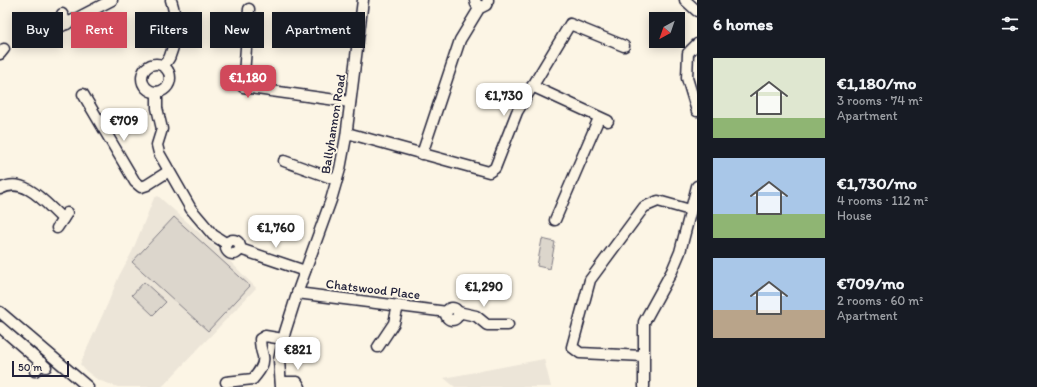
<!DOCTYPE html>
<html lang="en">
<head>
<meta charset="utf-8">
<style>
  :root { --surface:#171b24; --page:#20242c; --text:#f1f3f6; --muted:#9ea1a6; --accent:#d1495b }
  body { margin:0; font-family:Itim,sans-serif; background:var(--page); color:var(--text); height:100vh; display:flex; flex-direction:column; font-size:15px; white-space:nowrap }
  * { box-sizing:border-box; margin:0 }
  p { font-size:13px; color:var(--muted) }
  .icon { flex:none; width:22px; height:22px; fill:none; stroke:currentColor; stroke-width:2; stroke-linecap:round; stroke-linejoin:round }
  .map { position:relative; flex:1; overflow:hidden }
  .side { display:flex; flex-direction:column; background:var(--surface); width:340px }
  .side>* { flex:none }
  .top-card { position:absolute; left:12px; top:12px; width:380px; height:36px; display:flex; gap:8px }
  .needle { width:26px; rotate:220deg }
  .fabs { position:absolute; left:649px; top:12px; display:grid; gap:8px }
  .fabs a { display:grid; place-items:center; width:36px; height:36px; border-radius:0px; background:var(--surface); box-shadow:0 2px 10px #0003; font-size:20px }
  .scale { position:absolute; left:12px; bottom:10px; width:57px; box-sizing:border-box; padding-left:4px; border:2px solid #22223b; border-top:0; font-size:11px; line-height:14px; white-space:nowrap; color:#22223b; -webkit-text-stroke:3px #fcf5e5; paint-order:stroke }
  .price { position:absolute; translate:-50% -34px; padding:0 9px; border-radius:8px; background:#fff; color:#222; font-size:13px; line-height:26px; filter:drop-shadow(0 1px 2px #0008) }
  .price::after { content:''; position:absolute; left:50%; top:24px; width:12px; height:9px; margin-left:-6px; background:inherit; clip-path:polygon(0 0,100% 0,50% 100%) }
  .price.active { background:var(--accent); color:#fff }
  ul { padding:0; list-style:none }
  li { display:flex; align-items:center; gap:12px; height:100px; padding:0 16px }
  li span { display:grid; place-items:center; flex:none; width:112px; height:80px; border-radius:0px; color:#555 }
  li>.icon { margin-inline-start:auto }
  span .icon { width:48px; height:48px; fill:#fffc; stroke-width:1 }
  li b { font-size:17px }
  h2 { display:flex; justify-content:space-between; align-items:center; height:48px; padding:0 16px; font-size:17px }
  .tag { padding:0 14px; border-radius:0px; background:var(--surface); box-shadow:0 2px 10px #0003; font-size:14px; line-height:36px }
  .tag.active { background:var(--accent); color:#fff }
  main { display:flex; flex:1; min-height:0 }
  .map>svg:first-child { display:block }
</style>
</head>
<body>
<main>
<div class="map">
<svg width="697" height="387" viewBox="0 0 697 387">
  <rect width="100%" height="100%" fill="#fcf5e5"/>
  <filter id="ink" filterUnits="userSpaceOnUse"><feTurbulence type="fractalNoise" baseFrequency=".025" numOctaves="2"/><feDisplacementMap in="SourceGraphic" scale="8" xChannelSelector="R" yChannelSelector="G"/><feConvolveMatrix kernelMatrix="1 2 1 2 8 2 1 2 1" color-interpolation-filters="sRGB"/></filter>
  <g filter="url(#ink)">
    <g fill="#ece5d8">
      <path d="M158,196L220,251L256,288L162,387H118L98,380L86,371L80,364L108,303L119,276L132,252L154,198Z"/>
      <path d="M544,359L551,387H455L444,378Z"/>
    </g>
    <g fill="#dcd6cc" stroke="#7f7c84">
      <path d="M174,217L250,286L208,331L132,262Z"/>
      <path d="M542,239L555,242L550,269L537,266Z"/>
      <path d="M144,282L166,302L153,315L132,295Z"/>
    </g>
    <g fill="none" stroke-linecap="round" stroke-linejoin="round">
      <defs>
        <g id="minor">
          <path d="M475,0L476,4L482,7L486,5L488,0"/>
          <path d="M685,0L697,11"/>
          <path d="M249,9L243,87L350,102"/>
          <path d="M62,14L67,24"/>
          <path d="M56,29L112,0"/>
          <path d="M697,44L688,53L687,78L697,111"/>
          <path d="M0,54L4,49"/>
          <circle cx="156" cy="78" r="14"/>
          <path d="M163,66C165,63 169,60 170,56C177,38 177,18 171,0"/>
          <path d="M532,86L608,121"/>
          <path d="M157,92V108L162,129L157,145L159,153L191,209L213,235L227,244"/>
          <path d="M83,94L135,182L141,187L147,185L169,171"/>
          <path d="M347,133L489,172L495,168L517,112L570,24L624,46"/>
          <path d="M422,154L460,40L480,7"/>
          <path d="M284,161L337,180"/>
          <path d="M0,189C25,175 46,204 63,219"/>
          <path d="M555,220L599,118"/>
          <path d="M57,228L67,213"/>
          <circle cx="233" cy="247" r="7"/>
          <path d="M240,249L305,271"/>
          <path d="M297,293L447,312"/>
          <circle cx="452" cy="314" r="6"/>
          <path d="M0,312L88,387"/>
          <path d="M458,312L476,316L487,325H508"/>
          <path d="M0,327L46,367"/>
          <path d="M378,347L394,323L398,306"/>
          <path d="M644,356L580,353L572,347L590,280L644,207L658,201L690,210"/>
          <path d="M35,371L42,363"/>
          <path d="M226,382L253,379C258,373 265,365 263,356C261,350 260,346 260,339L265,336L283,339"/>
          <path d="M281,382H297L300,387"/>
          <path d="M281,387L279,360L285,332L299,288L331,200L340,169L346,137L363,0"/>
          <path d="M644,387V322L672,271L680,252L697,186"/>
        </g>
      </defs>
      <use href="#minor" stroke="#22223b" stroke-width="13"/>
      <use href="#minor" stroke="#fcf5e5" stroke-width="10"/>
    </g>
  </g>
  <g text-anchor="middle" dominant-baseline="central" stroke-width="4" stroke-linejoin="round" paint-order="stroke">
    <g font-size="13" fill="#22223b" stroke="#fcf5e5">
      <text transform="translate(333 124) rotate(-81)">Ballyhannon Road</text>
      <text transform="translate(373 289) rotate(7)">Chatswood Place</text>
    </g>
  </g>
</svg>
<div class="fabs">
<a><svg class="needle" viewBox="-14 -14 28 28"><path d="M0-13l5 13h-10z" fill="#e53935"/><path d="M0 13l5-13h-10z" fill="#9ea1a6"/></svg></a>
</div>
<div class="scale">50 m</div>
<b class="price active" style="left:248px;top:99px">€1,180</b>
<b class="price" style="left:504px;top:117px">€1,730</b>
<b class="price" style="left:124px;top:142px">€709</b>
<b class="price" style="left:276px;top:249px">€1,760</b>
<b class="price" style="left:484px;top:308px">€1,290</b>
<b class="price" style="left:298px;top:371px">€821</b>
<div class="top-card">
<a class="tag">Buy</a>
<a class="tag active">Rent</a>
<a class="tag">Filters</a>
<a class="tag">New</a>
<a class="tag">Apartment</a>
</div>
</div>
<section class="side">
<h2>6 homes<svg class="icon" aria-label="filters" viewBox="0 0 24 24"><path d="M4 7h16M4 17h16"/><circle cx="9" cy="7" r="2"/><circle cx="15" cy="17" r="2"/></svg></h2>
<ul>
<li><span style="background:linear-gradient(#dfe7d0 75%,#8fb573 0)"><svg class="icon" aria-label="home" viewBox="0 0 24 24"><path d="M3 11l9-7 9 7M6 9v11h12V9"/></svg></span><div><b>€1,180/mo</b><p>3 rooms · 74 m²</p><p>Apartment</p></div></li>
<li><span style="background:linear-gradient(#a9c7e8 70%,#8fb573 0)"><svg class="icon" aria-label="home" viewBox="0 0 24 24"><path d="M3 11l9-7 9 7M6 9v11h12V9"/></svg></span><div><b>€1,730/mo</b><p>4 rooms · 112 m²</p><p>House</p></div></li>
<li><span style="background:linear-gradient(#a9c7e8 65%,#b9a48a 0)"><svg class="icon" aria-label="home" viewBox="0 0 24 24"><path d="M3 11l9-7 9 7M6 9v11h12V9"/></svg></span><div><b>€709/mo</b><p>2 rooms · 60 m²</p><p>Apartment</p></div></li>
</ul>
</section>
</main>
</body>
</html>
